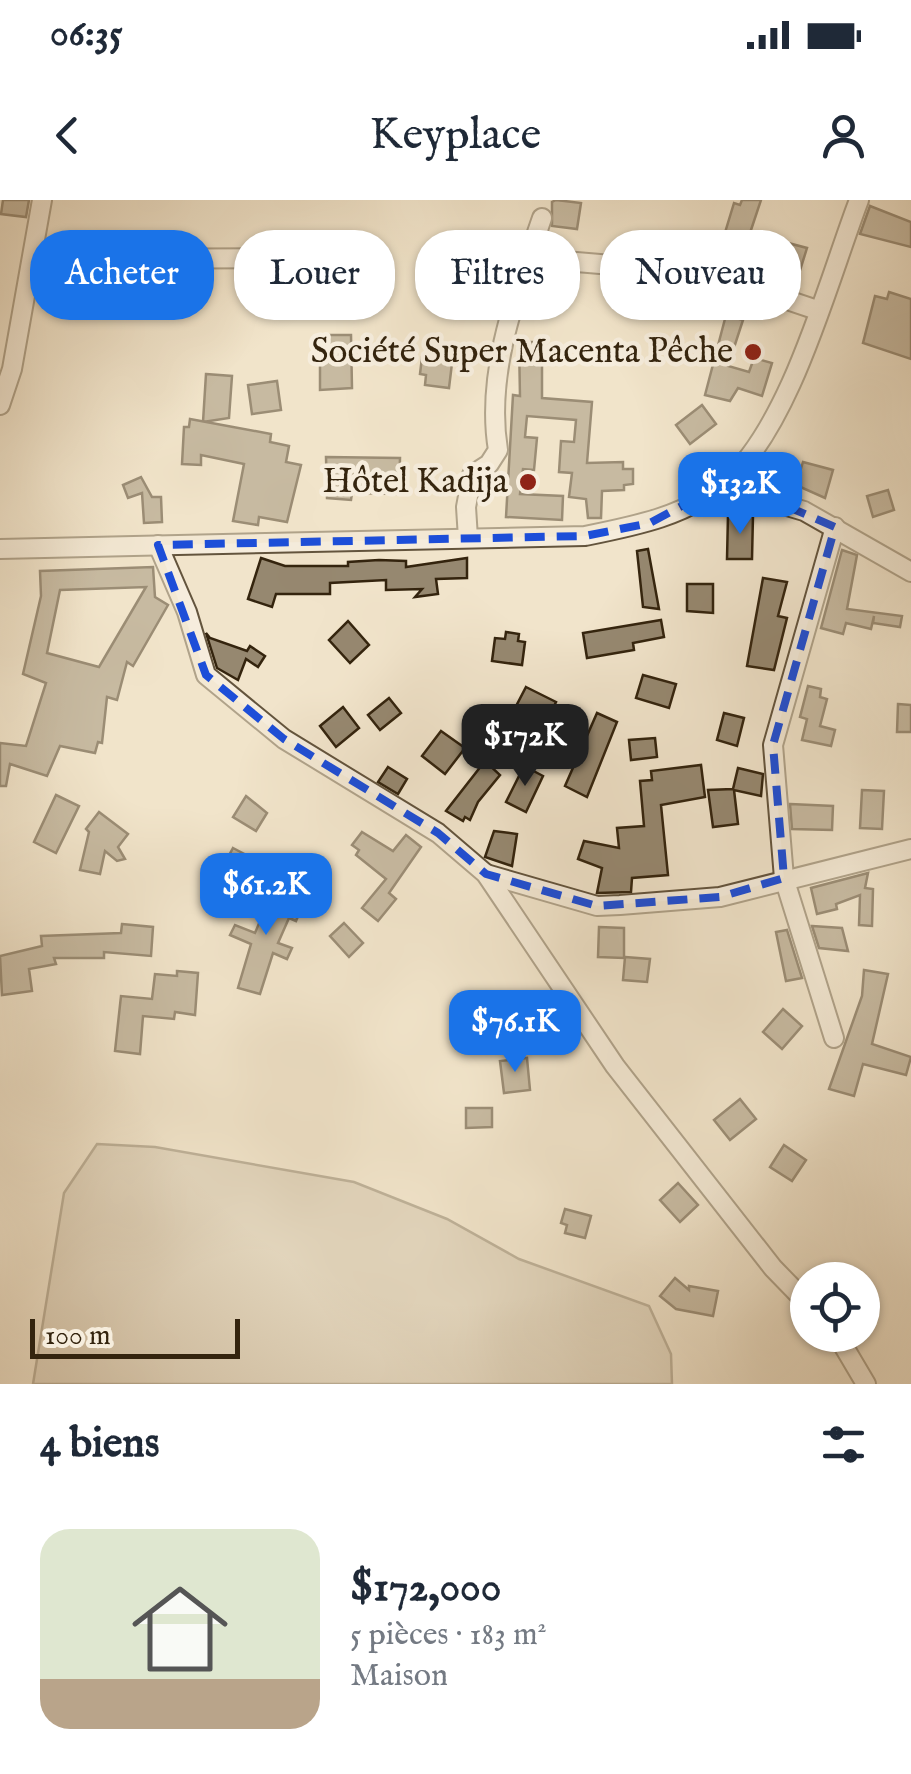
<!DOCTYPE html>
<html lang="fr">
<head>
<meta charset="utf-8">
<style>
  :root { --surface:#fff; --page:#f2f2f3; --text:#1f2937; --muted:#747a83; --accent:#1a73e8 }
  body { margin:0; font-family:"IM FELL English",serif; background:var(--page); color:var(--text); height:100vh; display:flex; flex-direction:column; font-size:38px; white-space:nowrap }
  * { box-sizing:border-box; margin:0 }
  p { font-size:32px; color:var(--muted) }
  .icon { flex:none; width:55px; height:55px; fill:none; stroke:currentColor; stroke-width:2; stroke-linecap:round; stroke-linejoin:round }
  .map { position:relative; height:1184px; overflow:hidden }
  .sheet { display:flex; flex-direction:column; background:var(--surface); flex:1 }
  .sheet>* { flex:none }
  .guide { position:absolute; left:30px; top:30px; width:852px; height:90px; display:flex; gap:20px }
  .fabs { position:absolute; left:790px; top:1062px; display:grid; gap:20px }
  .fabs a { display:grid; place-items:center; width:90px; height:90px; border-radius:50%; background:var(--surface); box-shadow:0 2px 8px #0004; font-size:50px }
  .scale { position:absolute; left:30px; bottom:25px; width:210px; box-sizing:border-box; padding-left:10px; border:5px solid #34240e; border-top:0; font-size:28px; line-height:35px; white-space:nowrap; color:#34240e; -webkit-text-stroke:8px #f6eddd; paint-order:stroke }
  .price { position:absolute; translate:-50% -85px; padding:0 22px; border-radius:20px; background:var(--accent); color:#fff; font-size:32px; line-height:65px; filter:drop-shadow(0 2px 5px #0008) }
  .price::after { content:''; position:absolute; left:50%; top:60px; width:30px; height:22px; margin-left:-15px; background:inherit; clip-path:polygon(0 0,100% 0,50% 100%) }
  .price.active { background:#222; color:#fff }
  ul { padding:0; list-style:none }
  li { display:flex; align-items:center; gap:30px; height:250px; padding:0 40px }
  li span { display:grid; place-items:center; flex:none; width:280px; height:200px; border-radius:30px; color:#555 }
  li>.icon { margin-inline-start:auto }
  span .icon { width:120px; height:120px; fill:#fffc; stroke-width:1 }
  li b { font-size:42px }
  h2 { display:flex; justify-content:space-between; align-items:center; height:120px; padding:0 40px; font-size:42px }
  .pill { padding:0 35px; border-radius:40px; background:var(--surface); box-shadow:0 2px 8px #0004; font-size:35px; line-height:90px }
  .pill.active { background:var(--accent); color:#fff }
  .status { display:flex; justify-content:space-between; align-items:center; height:70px; padding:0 50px; background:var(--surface); direction:ltr }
  .status svg { height:28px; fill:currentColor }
  header { display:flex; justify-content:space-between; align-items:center; height:130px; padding:0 40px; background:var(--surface); font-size:45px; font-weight:600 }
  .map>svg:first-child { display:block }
</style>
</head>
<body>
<div class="status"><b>06:35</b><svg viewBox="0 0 49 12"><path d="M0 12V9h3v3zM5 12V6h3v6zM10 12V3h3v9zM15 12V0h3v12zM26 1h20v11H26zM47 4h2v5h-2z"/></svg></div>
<header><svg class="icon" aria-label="back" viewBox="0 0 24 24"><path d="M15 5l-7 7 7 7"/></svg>Keyplace<svg class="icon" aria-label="person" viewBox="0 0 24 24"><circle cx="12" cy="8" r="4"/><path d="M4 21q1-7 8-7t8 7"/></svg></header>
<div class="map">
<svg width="911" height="1184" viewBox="0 0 911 1184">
  <rect width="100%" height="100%" fill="#f1e4cb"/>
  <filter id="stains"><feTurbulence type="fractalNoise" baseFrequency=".002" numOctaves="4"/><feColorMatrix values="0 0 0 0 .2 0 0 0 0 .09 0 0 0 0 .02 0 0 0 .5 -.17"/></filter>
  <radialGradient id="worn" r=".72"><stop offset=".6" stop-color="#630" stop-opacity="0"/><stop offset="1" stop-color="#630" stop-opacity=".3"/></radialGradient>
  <path fill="#d1c3ab" stroke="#82745c" stroke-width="2.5" d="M97,944L155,947L354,982L447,1019L519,1059L649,1106L671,1154L672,1184H33L64,993Z"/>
  <g fill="#968870" stroke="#34240e" stroke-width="2.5" fill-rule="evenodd">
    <path d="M3,0H29L26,17L1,14Z"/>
    <path d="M556,0L581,3L577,29L552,26V2Z"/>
    <path d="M742,0H761L750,33L807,48L797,80L773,73L778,55L724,36L734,3L740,5Z"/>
    <path d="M870,6L911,22V47L860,34Z"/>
    <path d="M889,92L911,99V159L863,143L875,96L887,99Z"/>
    <path d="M726,115L743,120L728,166L749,172L754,158L772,163L762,196L738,188L730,201L705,195Z"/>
    <path d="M320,135H351L352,188L320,190Z"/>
    <path d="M519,142H542V198L592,202L587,263L623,262V269H633V284L624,285V290L602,291L601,318H588L586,299L569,297L572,273L559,272L561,241L574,242L576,220L527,216L525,237L537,238L534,270L523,269L520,294L563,296L562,320L506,317L513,195L520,196Z"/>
    <path d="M429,152L453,155L449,188L425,185L426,175L420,174L422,157H428Z"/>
    <path d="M206,174L232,176L229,218L203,222Z"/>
    <path d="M277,181L281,210L252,214L248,185Z"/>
    <path d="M702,205L716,224L690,244L676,225Z"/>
    <path d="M190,219L271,234L270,242L289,246L286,262L301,265L287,322L259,317L258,325L233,321L244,264L201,255V265L182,264L184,227H189Z"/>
    <path d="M326,257L400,258L399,294L352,293L351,300L327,298Z"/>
    <path d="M803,262L833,270L825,298L796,285Z"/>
    <path d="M141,277L152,297H161L162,322L144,323L142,293L128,298L123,285Z"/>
    <path d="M888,290L894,310L873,317L867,296Z"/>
    <path d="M728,315H753L752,359H727Z"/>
    <path d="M648,349L659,409L643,407L637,351Z"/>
    <path d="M842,350L857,355L847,409L902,416L900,427L873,423L874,416L871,429L846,423L843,434L821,428Z"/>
    <path d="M261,358L285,366H348V362L379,360L406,361V367L467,358V378L436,379L438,394L415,397L422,389L386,390V380L330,383V394H276L272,407L248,399Z"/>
    <path d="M153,367L155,397L168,405L133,466L127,462L117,500L107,497L102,543L98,542L95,553L60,546L47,576L10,564L6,586H0V543L26,546L46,483L23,474L41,396L40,371ZM146,387L99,467L47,453L60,390Z"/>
    <path d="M763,378L787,382L778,416L787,418L774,470L747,466Z"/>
    <path d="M687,384H713V413L687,411Z"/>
    <path d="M661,420L664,437L633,443L634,450L587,458L583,433Z"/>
    <path d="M348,421L369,445L350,463L329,440Z"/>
    <path d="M506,432L519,434L518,441L525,442L522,465L492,461L495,438L505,439Z"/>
    <path d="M206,433L210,438L247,451L250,446L265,456L258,467L246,459L238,480L217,468Z"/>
    <path d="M643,475L676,484L669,508L636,498Z"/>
    <path d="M808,486L821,489L820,497L827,499L820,526L835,530L831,546L802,540L807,519L800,517Z"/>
    <path d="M526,487L556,502L543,528L513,512Z"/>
    <path d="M389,498L401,513L380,530L368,515Z"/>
    <path d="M898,504L911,505V532H897Z"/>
    <path d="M343,507L359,528L336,547L320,526Z"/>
    <path d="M597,513L617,522L587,597L565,586Z"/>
    <path d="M724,513L744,518L737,546L717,540Z"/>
    <path d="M441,531L465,548L445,574L422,556Z"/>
    <path d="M655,538L657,557L631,560L629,540Z"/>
    <path d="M485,561L500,575L478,602L470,620L465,617L463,621L446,611Z"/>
    <path d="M701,565L705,597L661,605L668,675L632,678L631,692L597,693L602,668L578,659L584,641L619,648L617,628L644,626L640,581L652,580L651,571Z"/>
    <path d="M524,566L543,576L526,612L506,602Z"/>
    <path d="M388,567L407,579L398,594L378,582Z"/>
    <path d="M738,568L763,574L761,596L734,590L738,624L713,627L708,590L733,589Z"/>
    <path d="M862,590L884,591L882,629L860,628Z"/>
    <path d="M56,595L79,606L56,653L34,642Z"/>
    <path d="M246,596L267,613L256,631L233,617Z"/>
    <path d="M790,604L833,606L832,630L792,629Z"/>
    <path d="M99,612L128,634L118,647L125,659L117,661L105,651L100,674L80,670L89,632L86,629Z"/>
    <path d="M494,631L517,634L512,666L485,657Z"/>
    <path d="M362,632L393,651L406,635L421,647L389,693L396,699L378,721L362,708L386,679L356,655L359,650L352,645Z"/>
    <path d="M233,648L250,657L235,685L218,676Z"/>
    <path d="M868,673L865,688L873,689L872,726L859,725L860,695L836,704L837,709L817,714L811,688Z"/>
    <path d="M267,686L293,698L290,704L301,709L296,721L289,718L278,743L292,748L287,759L273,753L260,794L238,788L251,744L230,735L235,725L255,733L265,709L258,706Z"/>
    <path d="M344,723L363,743L349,757L330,736Z"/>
    <path d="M122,724L153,727L151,756L104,752V758H54L56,764L29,769L32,791L2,795L0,756L42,746L41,736L121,733Z"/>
    <path d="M812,726L842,728L848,751L819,748Z"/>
    <path d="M599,727L624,728V758L598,757Z"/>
    <path d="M787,730L802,778L786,781L776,732Z"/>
    <path d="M625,757L650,759L647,782L623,780Z"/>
    <path d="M864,770L888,774L872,844L911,857L906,875L863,864L854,896L829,889L862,796Z"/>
    <path d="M177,771L198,773L195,815L175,812L174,819L143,816L140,854L115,851L121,796L152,799L155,774L177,776Z"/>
    <path d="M783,809L802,826L782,849L763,832Z"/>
    <path d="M527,858L530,890L504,893L500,861Z"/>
    <path d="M740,899L756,919L730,940L714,920Z"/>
    <path d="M466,908H492V927L466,928Z"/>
    <path d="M784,945L806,960L792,981L770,967Z"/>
    <path d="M678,983L698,1005L680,1022L660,1000Z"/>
    <path d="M565,1009L591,1016L585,1038L565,1033L567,1025L561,1023Z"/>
    <path d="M675,1078L689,1090V1086L718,1091L713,1116L676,1109L660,1096Z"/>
  </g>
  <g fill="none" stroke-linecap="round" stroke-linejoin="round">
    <defs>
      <g id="street">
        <path d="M36,48L77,59L326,58"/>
        <path d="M529,58L707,73L817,110"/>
        <path d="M0,205L12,169L42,0"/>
        <path d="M728,281L760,298L804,311L911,372"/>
        <path d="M468,338L466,307L472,275L489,264L498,250C485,172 517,91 542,18"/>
        <path d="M158,345L187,412L206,475L284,539L438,633L486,674L615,866L773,1068L808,1104"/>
        <path d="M0,349L585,336C635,326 687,316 726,282C791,225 828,81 859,0"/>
        <path d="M486,674L597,706L620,705L720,697L911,649"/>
        <path d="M834,838L784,678L773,545L835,327"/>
        <path d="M837,1135L866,1184"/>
      </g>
    </defs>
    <use href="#street" stroke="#63543d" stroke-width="22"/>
    <use href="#street" stroke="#f6eddd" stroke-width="18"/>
  </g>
  <path d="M0 0H911V1184H0ZM728,281L835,327L773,545L784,678L720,697L597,706L486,674L438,633L284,539L206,475L158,345L585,336L650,323Z" fill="#f1e4cb" fill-opacity=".55" fill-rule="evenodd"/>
  <path fill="none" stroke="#1d4ed8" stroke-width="8" stroke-dasharray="20 12" stroke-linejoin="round" d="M728,281L835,327L773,545L784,678L720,697L597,706L486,674L438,633L284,539L206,475L158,345L585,336L650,323Z"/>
  <g fill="#8f2418" stroke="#f6eddd" stroke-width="4">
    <circle cx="753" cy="152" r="10"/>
    <circle cx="528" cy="282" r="10"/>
  </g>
  <g text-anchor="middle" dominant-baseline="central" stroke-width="9" stroke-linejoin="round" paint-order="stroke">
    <g font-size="35" fill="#34240e" stroke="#f6eddd" text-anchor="end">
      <text x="733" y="152">Société Super Macenta Pêche</text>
      <text x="508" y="282">Hôtel Kadija</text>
    </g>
  </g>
  <rect width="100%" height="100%" filter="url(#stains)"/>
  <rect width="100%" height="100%" fill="url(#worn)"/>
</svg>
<div class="fabs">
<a><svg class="icon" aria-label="locate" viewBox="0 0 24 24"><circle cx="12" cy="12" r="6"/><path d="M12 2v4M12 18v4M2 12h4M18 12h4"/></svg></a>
</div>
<div class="scale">100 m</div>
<b class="price" style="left:740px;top:337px">$132K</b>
<b class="price active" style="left:525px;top:589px">$172K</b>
<b class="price" style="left:266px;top:738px">$61.2K</b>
<b class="price" style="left:515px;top:875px">$76.1K</b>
<div class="guide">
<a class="pill active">Acheter</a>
<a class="pill">Louer</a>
<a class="pill">Filtres</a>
<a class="pill">Nouveau</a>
</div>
</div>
<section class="sheet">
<h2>4 biens<svg class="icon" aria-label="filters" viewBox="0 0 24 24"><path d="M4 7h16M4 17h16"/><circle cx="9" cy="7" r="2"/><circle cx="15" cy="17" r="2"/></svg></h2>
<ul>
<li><span style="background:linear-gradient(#dfe7d0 75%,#b9a48a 0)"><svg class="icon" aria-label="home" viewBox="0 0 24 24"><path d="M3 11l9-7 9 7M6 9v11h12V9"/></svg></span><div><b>$172,000</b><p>5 pièces · 183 m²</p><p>Maison</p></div></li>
</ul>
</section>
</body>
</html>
